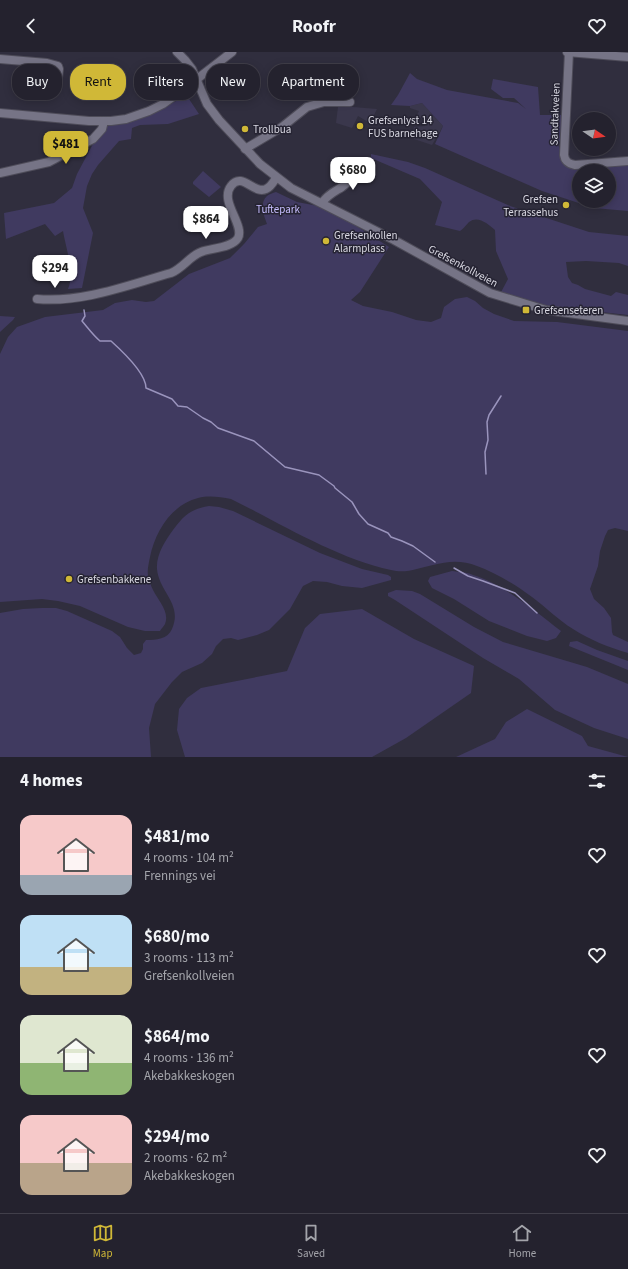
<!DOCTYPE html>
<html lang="en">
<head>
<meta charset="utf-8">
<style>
  :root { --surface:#24222e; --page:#302f3a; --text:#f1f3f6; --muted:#a3a4aa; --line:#413f4a; --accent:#d0b837 }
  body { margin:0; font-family:"Source Sans 3",sans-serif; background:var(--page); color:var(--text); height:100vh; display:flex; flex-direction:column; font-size:15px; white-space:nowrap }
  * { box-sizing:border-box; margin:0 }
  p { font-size:13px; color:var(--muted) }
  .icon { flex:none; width:22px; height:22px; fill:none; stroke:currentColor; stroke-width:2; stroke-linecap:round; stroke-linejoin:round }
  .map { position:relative; height:705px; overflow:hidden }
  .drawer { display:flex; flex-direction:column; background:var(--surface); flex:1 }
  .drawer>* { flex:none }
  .guide { position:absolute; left:12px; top:12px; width:400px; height:36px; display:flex; gap:8px }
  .needle { width:26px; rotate:103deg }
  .buttons { position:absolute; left:572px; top:60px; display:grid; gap:8px }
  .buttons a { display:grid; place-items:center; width:44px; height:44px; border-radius:50%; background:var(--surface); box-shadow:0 2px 10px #0003,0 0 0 1px var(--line); font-size:20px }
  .price { position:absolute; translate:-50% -34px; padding:0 9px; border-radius:8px; background:#fff; color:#222; font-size:13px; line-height:26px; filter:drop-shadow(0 1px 2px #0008) }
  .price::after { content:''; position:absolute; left:50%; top:24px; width:12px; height:9px; margin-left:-6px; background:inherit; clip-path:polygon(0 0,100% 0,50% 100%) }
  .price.selected { background:var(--accent); color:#111 }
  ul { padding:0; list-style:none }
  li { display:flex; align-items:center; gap:12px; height:100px; padding:0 20px }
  li span { display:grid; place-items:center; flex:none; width:112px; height:80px; border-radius:12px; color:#555 }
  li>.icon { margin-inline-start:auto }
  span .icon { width:48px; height:48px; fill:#fffc; stroke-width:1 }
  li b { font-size:17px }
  h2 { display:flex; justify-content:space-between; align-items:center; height:48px; padding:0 20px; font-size:17px }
  .tag { padding:0 14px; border-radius:16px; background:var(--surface); box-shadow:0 2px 10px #0003,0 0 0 1px var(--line); font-size:14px; line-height:36px }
  .tag.selected { background:var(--accent); color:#111 }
  header { display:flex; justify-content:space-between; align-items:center; height:52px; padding:0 20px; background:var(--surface); font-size:18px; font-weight:700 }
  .tabs { display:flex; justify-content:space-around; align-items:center; height:56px; border-top:1px solid var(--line); background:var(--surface); font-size:11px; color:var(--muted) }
  .tabs a { display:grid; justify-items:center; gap:2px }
  .tabs .selected { color:var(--accent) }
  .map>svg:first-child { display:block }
</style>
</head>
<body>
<header><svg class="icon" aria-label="back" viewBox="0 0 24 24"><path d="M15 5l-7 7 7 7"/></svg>Roofr<svg class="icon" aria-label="heart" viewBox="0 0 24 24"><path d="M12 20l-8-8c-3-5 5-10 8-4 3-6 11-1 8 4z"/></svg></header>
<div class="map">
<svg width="628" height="705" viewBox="0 0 628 705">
  <rect width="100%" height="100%" fill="#302e3e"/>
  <g fill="#3a374c">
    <path d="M422,51L443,74L432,93L411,86L414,75L425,74L427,69L416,65L419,59L410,56V54Z"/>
    <path d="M338,55H353L377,57L370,71L358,64L352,76L336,71Z"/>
  </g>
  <g fill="#403a60" fill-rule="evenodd">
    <path d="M410,21L417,27L447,38L518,51L526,57L514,46H503L491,37L493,27L538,35L540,63H563L561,90L556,88L567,114L628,111V159L594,156L542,139L435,92L443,74L422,51L410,54L391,53L398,43ZM579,119H609V149H579Z"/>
    <path d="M187,44L199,62L168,72L140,73L132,76L131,87L119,89L98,113L92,122L87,134L83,156L93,181L82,236L68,237C75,221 66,197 63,179L55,184L45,172L6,187L4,161L54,151L72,136L77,122L94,90L108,72L153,60Z"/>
    <path d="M371,102L408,110L425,116L510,154L589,180L628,184V214L619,211L586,209L566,210L568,225L572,231L578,233L585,237L611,244L616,240L628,243V263L546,254L499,244L508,227L496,199L495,178C488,172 478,163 469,170C466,173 463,177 460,179L435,173L442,150L420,127L371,106Z"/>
    <path d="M203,119L221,135L209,145L193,132V130Z"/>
    <path d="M276,140L297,150L318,154L347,168L389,195L360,240L351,248L363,254L392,260L416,268L431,270L441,266L444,255L455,247L467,245L475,249L483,256L494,262L514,269L557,270L628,279V479L615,476L608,478L605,484L600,499L598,514L590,537L594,547L604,556L611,566L612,580L613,583L628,590V601C608,595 590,588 573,577C558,568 546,555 532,545C516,533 496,521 477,514C462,508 448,509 433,513C418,516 406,522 391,518C336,506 282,472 231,447C220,445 209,443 198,446C171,453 155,480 150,505C149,510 147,518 148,523C149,528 151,534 153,538C158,548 170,560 165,572C164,574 161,577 160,579H145L128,575L80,554L58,549L42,547L0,550V302L8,285L17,275L45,265L103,258L115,251L132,248L146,250L154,249L189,222L230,206L244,192L258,175L267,172C264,164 259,151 267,144C269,142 273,141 276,140Z"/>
    <path d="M0,264L15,265L13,268L0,280Z"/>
    <path d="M209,454L219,455L233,459L320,501L362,517L388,523L391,525V528L362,536L342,534L327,530L313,529L303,534L290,557L269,578L257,583L238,588L231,586L223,587L216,594L212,602L202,611L182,620L172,630L155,652L149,676L151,705H0V561L23,557L42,556H56L67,559L112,579L120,585L127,596L134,603L141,601L143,597V592L146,588C156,588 168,587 172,577C183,552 159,540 157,517C156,503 165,489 173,478C184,463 191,457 209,454Z"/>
    <path d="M452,519C459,520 467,520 473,523C504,532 536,560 561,579L556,586L547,589L527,584L489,569L454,547L432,536L428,529L430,525Z"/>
    <path d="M396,538L412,539L420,542L474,575L503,590L587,615L628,632V687L594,676L555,658L519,627L483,606L395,548L388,544V541Z"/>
    <path d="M362,557L414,587L474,614L471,641L406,686L372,705H185L177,678L179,657L187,646L201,636L287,619L305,576L320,562Z"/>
    <path d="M577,589L597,598L628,609V618L569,594L570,590Z"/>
    <path d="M527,657L582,684L588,694L628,705H456L495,687L506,670Z"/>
  </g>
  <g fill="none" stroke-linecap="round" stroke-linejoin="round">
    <g stroke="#9a94bd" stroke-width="1.5">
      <path d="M84,258L85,264L82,269C88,276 93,283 100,289H111C121,298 146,321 146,336L172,347L178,354L187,355L203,366L211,370L218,376L254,389L285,415L319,423L334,434L335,436L352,450L359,462L368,472L388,481L391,485L402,489L413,494L435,510"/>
      <path d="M486,422L485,400L488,388L487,370L489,363L501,344"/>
      <path d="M454,516L468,524L483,529L515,541L537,561"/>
    </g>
    <defs>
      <g id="minor">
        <path d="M177,0L185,8L192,17L207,52L219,68L260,112L291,136L394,188L490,241L546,258L628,269"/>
        <path d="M567,0L628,5"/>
        <path d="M569,0L564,103C565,110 569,112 575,113L628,109"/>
        <path d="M0,7L47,11L58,14L59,17L58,26"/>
        <path d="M0,61L89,69H111L126,67L149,59L163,52L184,37L232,0"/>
        <path d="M245,97L282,75L307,55L324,50H350"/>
        <path d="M0,121L49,110L62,103L93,87L102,77L104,69"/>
        <path d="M322,151C327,143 334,140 342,135C351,129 356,121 359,111"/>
        <path d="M37,247C83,251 128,233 171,221C183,216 190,204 201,200C211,196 232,196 238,186C245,173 219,149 231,134C242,119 254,143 266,137C271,135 274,129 276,126"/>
      </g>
    </defs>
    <use href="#minor" stroke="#4e4c59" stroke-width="10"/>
    <use href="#minor" stroke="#767486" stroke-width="8"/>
  </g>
  <g fill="#d0b837" stroke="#262433" stroke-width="1.5">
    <circle cx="360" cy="74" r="4"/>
    <circle cx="245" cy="77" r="4"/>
    <circle cx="566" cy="153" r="4"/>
    <circle cx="326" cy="189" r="4"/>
    <rect x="522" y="254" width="8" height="8" rx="2"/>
    <circle cx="69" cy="527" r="4"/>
  </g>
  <g text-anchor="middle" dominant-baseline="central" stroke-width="3" stroke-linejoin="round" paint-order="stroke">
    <g font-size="11" fill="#d9d8e2" stroke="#262433">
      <text transform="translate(555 62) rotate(-88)">Sandtakveien</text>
      <text transform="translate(463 214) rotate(28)">Grefsenkollveien</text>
    </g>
    <g font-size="11" fill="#d9d8e2" stroke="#262433" text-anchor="start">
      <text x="368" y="68">Grefsenlyst 14<tspan x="368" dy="13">FUS barnehage</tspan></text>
      <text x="253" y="77">Trollbua</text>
      <text x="558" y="147" text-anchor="end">Grefsen<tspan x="558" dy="13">Terrassehus</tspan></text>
      <text x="334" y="183">Grefsenkollen<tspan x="334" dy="13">Alarmplass</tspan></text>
      <text x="534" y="258">Grefsenseteren</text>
      <text x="77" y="527">Grefsenbakkene</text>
    </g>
    <g font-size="11" fill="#c6bdfe" stroke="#262433">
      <text x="278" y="157">Tuftepark</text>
    </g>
  </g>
</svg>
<div class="buttons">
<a><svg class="needle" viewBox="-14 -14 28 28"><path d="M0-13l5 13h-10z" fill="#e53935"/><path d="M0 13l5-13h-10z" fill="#a3a4aa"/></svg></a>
<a><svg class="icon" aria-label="layers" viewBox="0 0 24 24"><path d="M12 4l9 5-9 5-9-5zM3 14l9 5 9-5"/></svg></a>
</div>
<b class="price selected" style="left:66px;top:113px">$481</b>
<b class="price" style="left:353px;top:139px">$680</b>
<b class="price" style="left:206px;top:188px">$864</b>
<b class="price" style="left:55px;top:237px">$294</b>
<div class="guide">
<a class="tag">Buy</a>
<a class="tag selected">Rent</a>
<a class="tag">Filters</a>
<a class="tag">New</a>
<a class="tag">Apartment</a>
</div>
</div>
<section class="drawer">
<h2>4 homes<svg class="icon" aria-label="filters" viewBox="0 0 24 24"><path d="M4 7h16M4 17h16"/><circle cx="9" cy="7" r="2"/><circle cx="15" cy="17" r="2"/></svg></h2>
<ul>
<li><span style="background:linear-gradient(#f6c9c9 75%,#9aa5b1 0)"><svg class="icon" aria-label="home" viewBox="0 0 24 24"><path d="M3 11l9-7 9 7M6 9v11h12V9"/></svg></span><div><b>$481/mo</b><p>4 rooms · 104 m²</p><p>Frennings vei</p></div><svg class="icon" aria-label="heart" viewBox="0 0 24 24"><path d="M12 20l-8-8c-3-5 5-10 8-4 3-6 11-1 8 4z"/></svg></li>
<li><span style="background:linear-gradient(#bfe0f5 65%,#c2b280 0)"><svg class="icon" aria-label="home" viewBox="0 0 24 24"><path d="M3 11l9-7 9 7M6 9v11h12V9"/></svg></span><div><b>$680/mo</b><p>3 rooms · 113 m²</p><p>Grefsenkollveien</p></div><svg class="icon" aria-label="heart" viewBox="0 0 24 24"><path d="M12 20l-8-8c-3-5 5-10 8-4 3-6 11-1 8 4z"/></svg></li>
<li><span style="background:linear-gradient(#dfe7d0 60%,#8fb573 0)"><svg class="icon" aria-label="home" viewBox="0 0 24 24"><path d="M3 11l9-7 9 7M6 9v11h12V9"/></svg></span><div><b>$864/mo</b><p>4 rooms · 136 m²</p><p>Akebakkeskogen</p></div><svg class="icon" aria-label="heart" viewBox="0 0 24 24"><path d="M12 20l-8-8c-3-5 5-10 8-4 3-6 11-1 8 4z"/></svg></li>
<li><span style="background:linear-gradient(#f6c9c9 60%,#b9a48a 0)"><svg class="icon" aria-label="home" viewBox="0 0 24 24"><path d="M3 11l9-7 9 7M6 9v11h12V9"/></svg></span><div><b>$294/mo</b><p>2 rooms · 62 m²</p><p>Akebakkeskogen</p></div><svg class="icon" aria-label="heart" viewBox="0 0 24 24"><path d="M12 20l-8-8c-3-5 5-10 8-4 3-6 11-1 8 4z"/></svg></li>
</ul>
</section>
<nav class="tabs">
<a class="selected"><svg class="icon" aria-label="map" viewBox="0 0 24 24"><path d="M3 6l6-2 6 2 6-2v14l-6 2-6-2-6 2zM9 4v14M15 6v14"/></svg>Map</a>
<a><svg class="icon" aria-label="saved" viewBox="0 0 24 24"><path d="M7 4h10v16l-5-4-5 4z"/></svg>Saved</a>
<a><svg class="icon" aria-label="home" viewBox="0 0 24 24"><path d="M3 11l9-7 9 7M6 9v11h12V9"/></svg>Home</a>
</nav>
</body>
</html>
